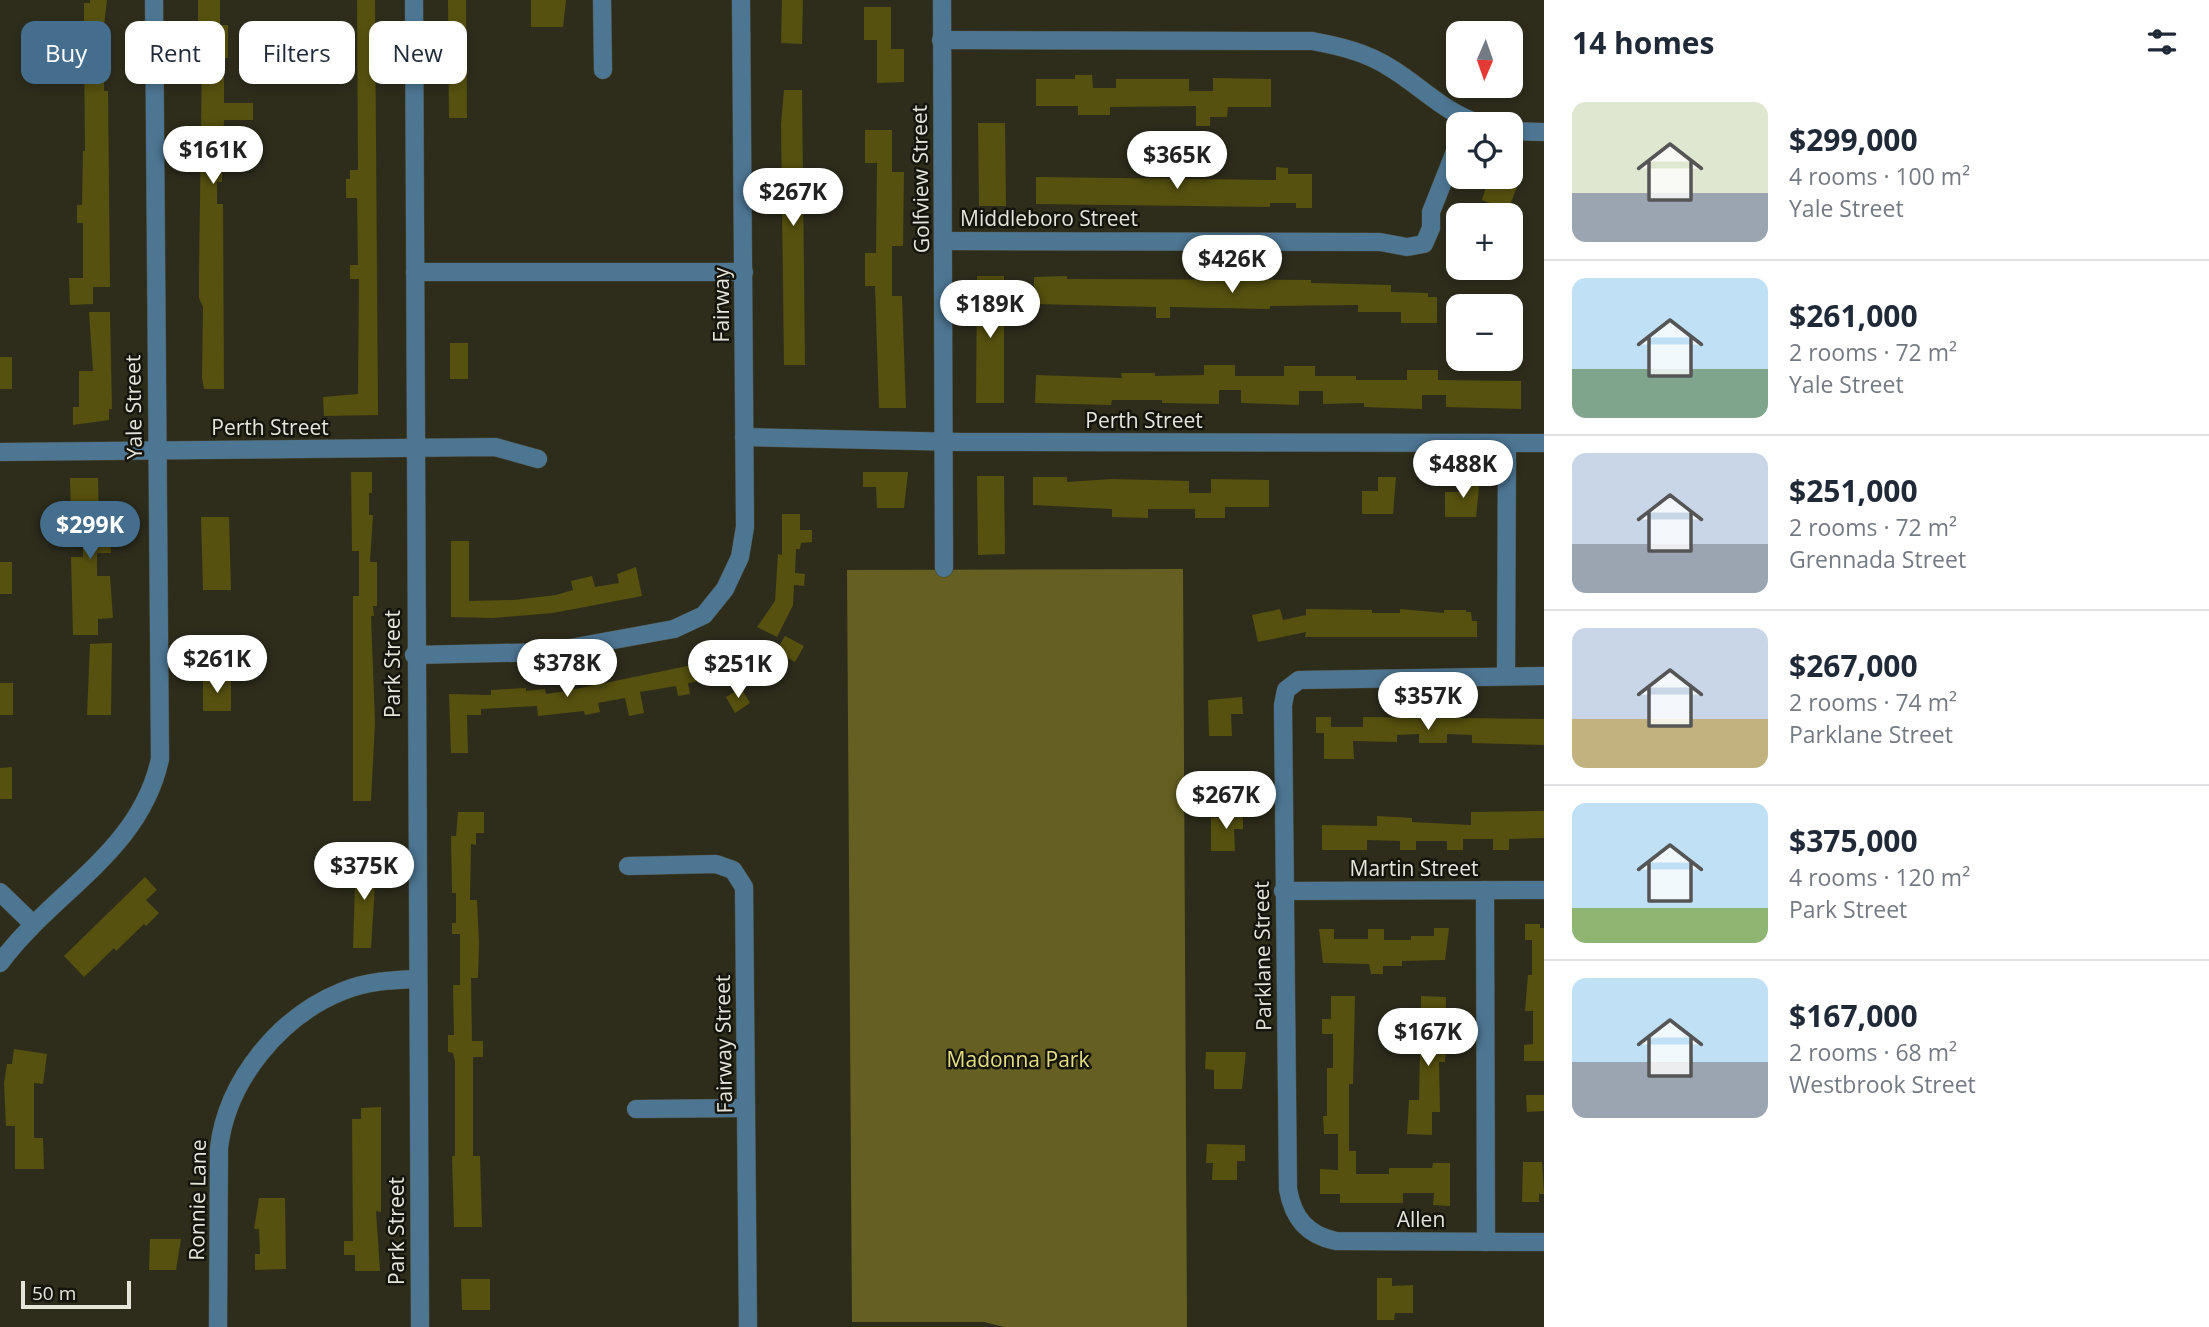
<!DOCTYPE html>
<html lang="en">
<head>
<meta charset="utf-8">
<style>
  :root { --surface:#fff; --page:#f6f6f7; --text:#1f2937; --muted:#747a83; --line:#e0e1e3; --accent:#456d8d }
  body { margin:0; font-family:"Open Sans",sans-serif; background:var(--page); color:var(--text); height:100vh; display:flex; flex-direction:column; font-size:26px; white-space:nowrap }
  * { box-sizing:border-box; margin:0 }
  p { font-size:23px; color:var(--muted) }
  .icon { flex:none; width:38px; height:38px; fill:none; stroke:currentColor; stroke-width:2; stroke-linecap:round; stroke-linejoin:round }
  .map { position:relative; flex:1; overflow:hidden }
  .side { display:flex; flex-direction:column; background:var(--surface); width:665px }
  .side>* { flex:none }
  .banner { position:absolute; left:21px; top:21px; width:665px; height:63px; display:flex; gap:14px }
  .needle { width:46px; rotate:182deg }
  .buttons { position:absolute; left:1446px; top:21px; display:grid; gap:14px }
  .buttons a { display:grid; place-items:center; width:77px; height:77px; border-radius:14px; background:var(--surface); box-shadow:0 4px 10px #0003; font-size:35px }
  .scale { position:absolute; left:21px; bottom:18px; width:110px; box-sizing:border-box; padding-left:7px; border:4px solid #e5e5da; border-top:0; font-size:19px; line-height:24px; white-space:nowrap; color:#e5e5da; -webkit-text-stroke:5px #15150d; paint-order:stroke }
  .price { position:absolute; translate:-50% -60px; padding:0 16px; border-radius:24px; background:#fff; color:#222; font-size:23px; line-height:46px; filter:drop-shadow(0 2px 4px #0008) }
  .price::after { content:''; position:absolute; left:50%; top:42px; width:21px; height:16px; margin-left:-10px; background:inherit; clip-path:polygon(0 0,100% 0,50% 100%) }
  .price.selected { background:var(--accent); color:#fff }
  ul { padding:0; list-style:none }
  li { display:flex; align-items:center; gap:21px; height:175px; padding:0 28px }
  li+li { border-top:2px solid var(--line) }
  li span { display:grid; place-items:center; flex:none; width:196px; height:140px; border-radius:14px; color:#555 }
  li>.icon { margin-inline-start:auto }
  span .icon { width:84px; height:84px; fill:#fffc; stroke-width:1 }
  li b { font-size:30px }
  h2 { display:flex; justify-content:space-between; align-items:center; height:84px; padding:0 28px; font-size:30px }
  .chip { padding:0 24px; border-radius:14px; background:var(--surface); box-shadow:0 4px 10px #0003; font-size:24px; line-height:63px }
  .chip.selected { background:var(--accent); color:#fff }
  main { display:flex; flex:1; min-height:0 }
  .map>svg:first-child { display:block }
</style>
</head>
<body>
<main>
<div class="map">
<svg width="1544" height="1327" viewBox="0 0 1544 1327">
  <rect width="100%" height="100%" fill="#2e2d1c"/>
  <path fill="#656021" d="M1183,569L1187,1327H1004L984,1322H852L847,570Z"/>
  <g fill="#56510e">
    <path d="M90,0H107L104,25L109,63H104V91H108L110,287H93V304L70,305L69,278H83V223H77V205H82L83,151H85L84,45L49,44V27L84,28V3H90Z"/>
    <path d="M198,0H220V25H228V58H224V103H253V120H224L222,182H217V204H223L224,389H204L202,378L203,307L199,298V272L202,60L198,51Z"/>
    <path d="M357,0H375L378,415L324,416L323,397L358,394L359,279H350V265H358L357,198H346V179H350V170H358Z"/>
    <path d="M448,0H466L467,118H449Z"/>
    <path d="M531,0H566L563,27H531Z"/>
    <path d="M782,0H803L802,44L781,43Z"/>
    <path d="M864,7H891V49H904V82L877,83V40H864Z"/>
    <path d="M1075,75H1092L1093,88H1116V79H1189V91H1213V78L1271,79V107H1228L1227,117H1210V126H1196V106L1110,107V115H1078V106H1036V79H1075Z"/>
    <path d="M784,90H802L805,365H784L781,124Z"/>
    <path d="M978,123H1005L1006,206H979Z"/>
    <path d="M865,130H892V172H904L903,246H892V296H902L906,408H879L875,286H865V253H876L877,163H865Z"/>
    <path d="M1276,167L1288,168V174H1312V208H1296V203H1270V207L1036,204V177L1276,180Z"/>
    <path d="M1489,177H1521L1506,215H1485L1490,203L1482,200Z"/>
    <path d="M977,276H1004V403H976Z"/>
    <path d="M1067,276V279L1311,280V283L1391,285V292L1428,293V297H1437V323H1401V312H1358V305L1270,306V309L1170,307V318H1156V307L1034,304V277Z"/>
    <path d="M89,312H110L112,409H109V420L73,425V407H79V371H93Z"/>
    <rect x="450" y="343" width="18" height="36"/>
    <rect x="0" y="357" width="12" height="32"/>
    <path d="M1204,365H1235V376H1284V366H1315V376H1356V380H1407V370H1438V380L1521,381V409L1446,407V395H1422V409L1364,407V403L1323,404V391H1299V405L1241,403V390H1219V404L1162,403V400H1112L1111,405L1035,403L1036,375L1122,378L1121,373H1155V376L1204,375Z"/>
    <path d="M351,472H372V493H369V515H373L370,562H377V606H373L374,616H371L375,723L371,801H353V596H359V551H352Z"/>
    <path d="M863,472H908L904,508H877L876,487H863Z"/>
    <path d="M977,476H1004L1005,554L978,555Z"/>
    <path d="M1033,477H1067V482L1112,479L1189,481V493H1211V479L1269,480V507H1225V518H1195V509H1148V518L1112,517V509L1033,505Z"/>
    <path d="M1378,477H1396L1393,514H1362V491H1378Z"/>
    <path d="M70,478H98L99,522L110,521L111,553H97V576H110L113,618L98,619V635H73L71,557H83L82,510H71Z"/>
    <path d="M1461,478H1480L1476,517H1445V492H1461Z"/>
    <path d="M782,514H800V530H812V542L801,543L800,549H796L795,573L805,574L804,586L794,585L793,605L777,637L757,627L775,601L778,554L782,555Z"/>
    <path d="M201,517H229L231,590H203Z"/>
    <path d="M451,541H469V601L514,600L556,595L573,590L571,581L592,576L595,587L619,583L617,574L636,567L642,596L553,613L493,618L451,617Z"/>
    <rect x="0" y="562" width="12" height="32"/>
    <path d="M1280,609L1283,620L1306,615V609L1372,610V613H1400V609L1444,613V610H1466V612H1471L1472,621H1477V637H1305L1306,632L1258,642L1252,615Z"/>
    <path d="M785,636L804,646L795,662L776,651Z"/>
    <path d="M112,643L111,715H87L90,644Z"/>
    <path d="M749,652L759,667L735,682L726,667Z"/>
    <path d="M702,663L705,680L688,683L690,694L678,696L676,686L640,692L644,713L629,716L625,698L598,703L600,712L585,715L584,711L538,716L537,706L481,709V715H467L468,753H451L449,694L491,695V690L526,688V691L545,689L546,694L566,691Z"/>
    <rect x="203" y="679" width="28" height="32"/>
    <rect x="0" y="683" width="13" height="32"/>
    <path d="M741,688L750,703L735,713L726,697Z"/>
    <path d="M1242,697L1243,714H1231L1232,736H1209L1208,700Z"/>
    <path d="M1316,717H1331V727H1363V717L1544,719V745L1472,743V735L1447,734V743H1419V734L1397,735V742L1353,741L1354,759H1324V733H1316Z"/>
    <path d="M12,767V799H0V768Z"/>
    <path d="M1227,811H1243V829H1234L1235,851H1211V818L1227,817Z"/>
    <path d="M1544,811V838L1509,839V850H1493V839H1463V850H1447V841H1416V850H1400V841L1367,840V850H1322V825L1377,826V816L1412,818V822L1471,825V812Z"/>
    <path d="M458,812H484V833H476V845L471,844L470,900H477L479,943L478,978H471L472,1041H483V1057H473V1156H480L482,1227H454L452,1156H455V1061L453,1053L448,1052V1035H454L453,985H460V934H452V923H456V893H452L451,836H456Z"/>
    <path d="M356,855H373L372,869H376L371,948H353Z"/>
    <path d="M145,877L157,890L146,900L159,913L146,926L144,924L116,951L114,948L84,977L64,956Z"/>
    <path d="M1525,924H1540V928H1544V1061H1524V1045L1533,1044V1011H1525L1528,975H1532V940H1525Z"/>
    <path d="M1434,928H1449L1445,960L1402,961V966H1383V974H1371L1369,964L1323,963L1319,929H1334V939H1368V929H1384V940H1411V936H1434Z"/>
    <path d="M1331,996H1355L1353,1084H1349V1151H1356V1174H1389V1168H1432L1433,1163H1450V1206L1433,1205L1434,1193H1403V1203H1340V1194H1320V1169L1338,1170V1134H1324L1323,1116H1327V1068H1333V1034H1322V1019H1331Z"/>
    <path d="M1421,996L1446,997V1012H1439V1046L1446,1047L1445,1062H1439L1440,1112H1432V1135L1407,1134L1409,1100H1419Z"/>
    <path d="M14,1049L47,1054L43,1084L34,1083V1138H43L44,1169H15V1126H6L4,1083L7,1064H12Z"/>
    <path d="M1206,1052H1246L1242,1089H1214V1070L1205,1069Z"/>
    <path d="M1526,1095H1544V1111L1527,1112Z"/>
    <path d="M381,1107V1212L376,1211L380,1271H355V1255H344V1241H353L352,1119H361V1108Z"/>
    <path d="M1207,1144L1245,1145V1161H1237V1180H1212L1213,1163H1206Z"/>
    <path d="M1523,1162H1542L1544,1194H1539V1202H1522Z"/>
    <path d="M259,1198H285L286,1269L255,1270V1254H260L259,1229H254Z"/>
    <path d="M150,1239H181L176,1270H149Z"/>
    <path d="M1377,1278H1392V1286L1413,1285V1313H1395L1394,1320H1377Z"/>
    <path d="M461,1279H490V1310H462Z"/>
  </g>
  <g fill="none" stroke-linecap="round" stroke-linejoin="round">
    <defs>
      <g id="minor">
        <path d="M414,0L420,1327"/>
        <path d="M602,0L603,70"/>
        <path d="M942,0L944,568"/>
        <path d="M941,40L1312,41C1339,46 1365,52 1389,67C1421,86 1444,113 1481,124"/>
        <path d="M1510,131L1544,132"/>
        <path d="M944,241L1380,242L1407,247L1424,244L1431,228V212L1458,144"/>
        <path d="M415,272H744"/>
        <path d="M744,437L960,442L1544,443"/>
        <path d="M0,452L495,447L538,459"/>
        <path d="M414,655L548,652L674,629L704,615L725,589L740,557L745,527L741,0"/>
        <path d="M1506,676L1507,444"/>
        <path d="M1544,676L1299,680L1286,690L1283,705L1288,1189C1293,1218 1307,1235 1336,1241L1544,1242"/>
        <path d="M628,866L716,864L733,870L744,887L748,1327"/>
        <path d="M1485,890L1486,1242"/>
        <path d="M1283,891L1544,890"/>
        <path d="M0,892L33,924"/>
        <path d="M0,963C53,891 140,852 160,759L154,0"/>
        <path d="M636,1109L746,1108"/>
        <path d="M218,1327L219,1148C227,1080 280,1016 343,991C367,981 392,980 417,979"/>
      </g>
    </defs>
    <use href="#minor" stroke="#4b4a3a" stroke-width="19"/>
    <use href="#minor" stroke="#4d7693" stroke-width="18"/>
  </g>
  <g text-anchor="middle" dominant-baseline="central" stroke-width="5" stroke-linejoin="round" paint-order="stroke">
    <g font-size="21" fill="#e5e5da" stroke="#15150d">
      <text transform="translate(920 179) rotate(-91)">Golfview Street</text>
      <text x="1049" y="218">Middleboro Street</text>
      <text transform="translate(721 305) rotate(-90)">Fairway</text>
      <text transform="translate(133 407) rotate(-91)">Yale Street</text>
      <text x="1144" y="420">Perth Street</text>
      <text x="270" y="427">Perth Street</text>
      <text transform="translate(392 664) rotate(-90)">Park Street</text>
      <text x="1414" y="868">Martin Street</text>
      <text transform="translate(1262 956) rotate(-91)">Parklane Street</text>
      <text transform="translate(723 1044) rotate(-91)">Fairway Street</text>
      <text transform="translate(197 1200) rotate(-89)">Ronnie Lane</text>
      <text x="1421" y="1219">Allen</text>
      <text transform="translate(396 1231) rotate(-90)">Park Street</text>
    </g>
    <g font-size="21" fill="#e4dd82" stroke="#15150d">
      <text x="1018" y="1059">Madonna Park</text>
    </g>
  </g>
</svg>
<div class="buttons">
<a><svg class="needle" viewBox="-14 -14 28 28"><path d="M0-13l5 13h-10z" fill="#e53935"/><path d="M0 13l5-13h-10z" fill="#747a83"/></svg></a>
<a><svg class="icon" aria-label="locate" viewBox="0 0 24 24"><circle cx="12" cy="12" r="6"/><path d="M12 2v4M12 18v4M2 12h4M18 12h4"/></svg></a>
<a>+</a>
<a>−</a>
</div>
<div class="scale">50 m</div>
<b class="price" style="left:213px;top:186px">$161K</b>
<b class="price" style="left:1177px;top:191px">$365K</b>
<b class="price" style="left:793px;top:228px">$267K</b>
<b class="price" style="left:1232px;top:295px">$426K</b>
<b class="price" style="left:990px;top:340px">$189K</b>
<b class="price" style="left:1463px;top:500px">$488K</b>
<b class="price selected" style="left:90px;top:561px">$299K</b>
<b class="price" style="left:217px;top:695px">$261K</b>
<b class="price" style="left:567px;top:699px">$378K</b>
<b class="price" style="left:738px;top:700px">$251K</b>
<b class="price" style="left:1428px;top:732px">$357K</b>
<b class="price" style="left:1226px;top:831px">$267K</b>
<b class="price" style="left:364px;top:902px">$375K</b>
<b class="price" style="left:1428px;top:1068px">$167K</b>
<div class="banner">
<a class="chip selected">Buy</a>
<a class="chip">Rent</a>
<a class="chip">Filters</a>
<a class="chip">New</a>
</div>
</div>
<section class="side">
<h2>14 homes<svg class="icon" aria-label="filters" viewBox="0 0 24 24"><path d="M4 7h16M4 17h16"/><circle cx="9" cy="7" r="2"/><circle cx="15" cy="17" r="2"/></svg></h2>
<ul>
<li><span style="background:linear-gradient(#dfe7d0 65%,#9aa5b1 0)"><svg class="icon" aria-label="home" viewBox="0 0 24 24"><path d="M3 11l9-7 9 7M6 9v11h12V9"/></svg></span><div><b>$299,000</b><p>4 rooms · 100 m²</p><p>Yale Street</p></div></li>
<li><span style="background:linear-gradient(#bfe0f5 65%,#7fa58c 0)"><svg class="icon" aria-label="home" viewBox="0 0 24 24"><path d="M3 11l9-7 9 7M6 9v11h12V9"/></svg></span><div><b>$261,000</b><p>2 rooms · 72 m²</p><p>Yale Street</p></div></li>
<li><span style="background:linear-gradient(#c9d6e8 65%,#9aa5b1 0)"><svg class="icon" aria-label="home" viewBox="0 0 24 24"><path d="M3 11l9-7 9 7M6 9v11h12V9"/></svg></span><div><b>$251,000</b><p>2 rooms · 72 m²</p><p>Grennada Street</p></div></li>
<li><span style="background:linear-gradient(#c9d6e8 65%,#c2b280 0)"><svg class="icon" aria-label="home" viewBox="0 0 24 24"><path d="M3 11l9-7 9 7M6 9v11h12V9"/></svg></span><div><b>$267,000</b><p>2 rooms · 74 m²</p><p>Parklane Street</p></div></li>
<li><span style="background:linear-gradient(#bfe0f5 75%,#8fb573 0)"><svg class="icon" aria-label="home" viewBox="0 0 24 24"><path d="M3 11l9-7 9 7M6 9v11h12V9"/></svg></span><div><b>$375,000</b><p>4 rooms · 120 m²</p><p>Park Street</p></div></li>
<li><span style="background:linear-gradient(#bfe0f5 60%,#9aa5b1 0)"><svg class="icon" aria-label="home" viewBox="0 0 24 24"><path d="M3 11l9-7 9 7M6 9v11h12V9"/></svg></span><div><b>$167,000</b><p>2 rooms · 68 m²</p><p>Westbrook Street</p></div></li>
</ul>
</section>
</main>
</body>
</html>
